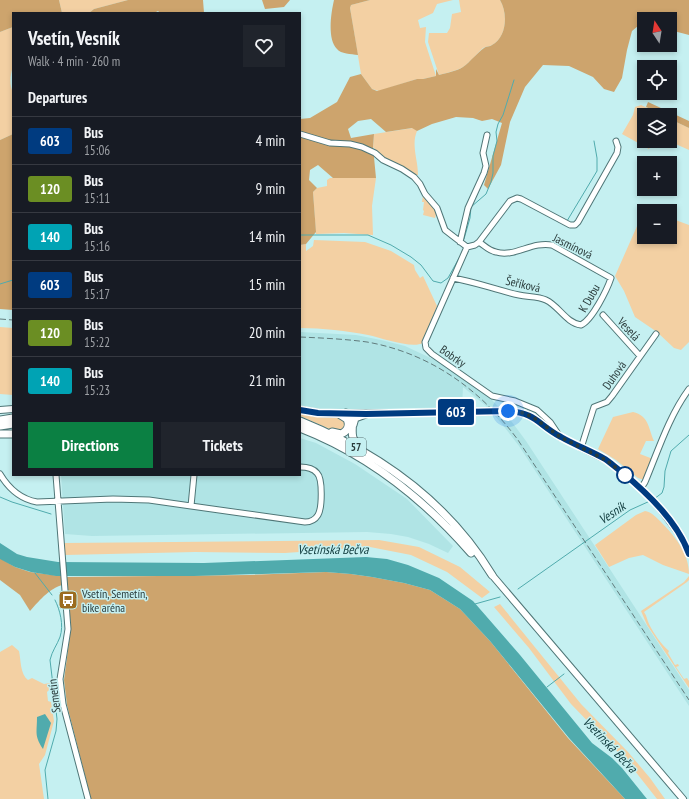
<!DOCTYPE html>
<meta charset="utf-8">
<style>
body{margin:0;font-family:"PT Sans Narrow",sans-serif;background:#20242c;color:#f1f3f6;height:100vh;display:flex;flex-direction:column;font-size:15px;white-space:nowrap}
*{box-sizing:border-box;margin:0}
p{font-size:13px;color:#9ea1a6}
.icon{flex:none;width:22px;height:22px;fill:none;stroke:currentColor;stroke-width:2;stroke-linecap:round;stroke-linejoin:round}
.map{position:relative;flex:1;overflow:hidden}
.sheet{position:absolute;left:12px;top:12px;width:289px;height:464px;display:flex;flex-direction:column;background:#171b24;border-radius:0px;box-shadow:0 2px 6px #0003}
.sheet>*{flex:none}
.badge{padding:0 8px;border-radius:3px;font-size:14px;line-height:26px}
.needle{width:26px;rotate:348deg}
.tools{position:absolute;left:637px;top:12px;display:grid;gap:8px}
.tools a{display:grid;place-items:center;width:40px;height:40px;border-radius:0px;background:#171b24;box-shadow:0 2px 6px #0003;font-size:20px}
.you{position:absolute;width:20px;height:20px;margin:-10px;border:3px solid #fff;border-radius:50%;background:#1a73e8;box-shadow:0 0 0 6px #1a73e833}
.map>.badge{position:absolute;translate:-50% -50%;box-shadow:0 0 0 2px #fff}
h2{padding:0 16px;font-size:15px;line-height:36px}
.round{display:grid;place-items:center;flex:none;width:42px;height:42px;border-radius:0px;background:#20242c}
.head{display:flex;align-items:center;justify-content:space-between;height:68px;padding:0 16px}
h1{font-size:19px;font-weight:800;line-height:30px}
.primary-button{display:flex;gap:8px;margin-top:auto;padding:8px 16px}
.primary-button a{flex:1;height:46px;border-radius:0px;background:#0b8043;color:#fff;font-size:16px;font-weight:800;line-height:46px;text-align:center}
.primary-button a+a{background:#20242c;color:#f1f3f6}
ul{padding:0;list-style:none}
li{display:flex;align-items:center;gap:12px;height:48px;padding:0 16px;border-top:1px solid #363941}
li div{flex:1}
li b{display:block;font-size:15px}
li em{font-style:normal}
li .badge{min-width:44px;font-weight:700;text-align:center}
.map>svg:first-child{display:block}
</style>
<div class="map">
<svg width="689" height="799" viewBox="0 0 689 799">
<rect width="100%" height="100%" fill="#c5f0f1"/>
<path fill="#b0e4e5" d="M300,332l56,3 25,5 24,6 32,15 41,27 13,11 18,19 17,23 163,249v16l-170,-260 -17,-22 -17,-19 -22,-18 -1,20 -142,3 -20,-4z
M300,438l16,5 39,21 52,35 46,47 -5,7 -19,-9 -21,-7 -17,-3 -24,-2 -275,4 -27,-2 -4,-59h239z"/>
<path fill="#f3d0a3" d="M59,0h69l-34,9 -5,4h-27z
M370,0h83l-16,4 -4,9 -15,7 2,8 6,-1 -1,15 11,34 -13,3h-6l-38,12 -7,-2 -11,-15 -11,-66 1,-3z
M459,0h41c8,13 7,37 -8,45 -3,2 -6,1 -9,3 -6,6 -13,14 -20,19 -7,4 -17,6 -24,8l-11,-33 1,-9h18l3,-5 2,-14 9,-2z
M13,27v40c-3,8 -4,18 0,25v42l-13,6v-108z
M641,105l22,10h-19v26h10l-5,8 -27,-15 11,-19 2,-8z
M670,119l19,9v22l-20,-9h1z
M413,128l4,3c-6,14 1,29 1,44h-2l-33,-17 -10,-11 1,-13z
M330,178h46l-4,28 1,29 -29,-2 -28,1 -3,-42 4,-4 10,-2v-6z
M423,195l14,16 -2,7 -12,-3 1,-4 -1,-1 1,-8h-2z
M645,208l8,3h-9v26h26v-19l19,7v117l-8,8 -7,-2 -17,-16 -22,-15 -11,-26 -9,-15z
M314,240l51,2 26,9 23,14 1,5 5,8 3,-2 14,30 -14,37c-11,6 -41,-5 -55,-8 -21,-4 -46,-7 -68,-7v-83l6,-1v7l7,-5z
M0,327l13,1v67l-13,-1z
M633,412c16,4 15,15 21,29h-8l-6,13 13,5 -9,21 -6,-2 -22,-18 -18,-11 15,-32z
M300,413l40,3 7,8 -4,7h-9l-34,-15z
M645,511c6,1 10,5 15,10 14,14 29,32 29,53l-26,-9 -20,-10 -14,3 -20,9 -14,-22 41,-30z
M379,540l40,7 41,20 30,25 -8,6 -35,-26 -36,-17 -41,-8 -85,6 -90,-1 -130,3 -1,-12z
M689,576v4l-2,2 -43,30c3,4 3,8 5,12 5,10 12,20 20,27l-1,2 7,12 3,-1 1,2 -3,1 8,12 3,-1 2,3v7l-42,-63 -6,-14 43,-29z
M500,604l81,100 47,48 22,26 15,21h-8l-26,-33 -60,-62 -42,-56 -35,-41z
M12,645l7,6c2,9 1,23 9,29l4,-2 12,6 6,-1 1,5 -4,4 1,9 3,1 3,19 -9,34 -6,9 5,35h-44v-147z"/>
<path fill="#cda46d" d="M0,0h59l3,13h-49v14l-13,5z
M128,0h75l1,13h-44l-2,-2 -4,2h-65l5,-4z
M262,0h28l-6,7 -19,2z
M334,0h36l-19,5 -1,3 8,47c-7,-1 -17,-1 -21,-6 -10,-10 -6,-36 -3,-49z
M500,0h189v35l-19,-5v-11h-26v2l-12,10 -5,19 -5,28 -8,14 -10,-3 -11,-12 -24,-11 -26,-1 -18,22 -15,35 -9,43 -13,24 -4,-4 18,-62 -10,-4 -10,2 -9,-3 -17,-1 -24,7 -15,7 -5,-3 -26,4 -15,-13 -13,2 -10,8 3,9 23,-4 -1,13 3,31h-43l-15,-13 -8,5 -1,10 8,8 -4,4 3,40 -10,12 -6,1v-126l10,-1 27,-16 13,-25 11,-3 11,15 5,2 40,-12h6l13,-3v-7l3,6c7,-2 18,-4 24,-8 7,-5 14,-14 21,-19 2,-2 6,-1 8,-3 15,-8 16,-32 8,-45z
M648,102l41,19v7l-19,-9v-4h-7l-17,-8z
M13,134v176l-13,-1v-169z
M0,558l15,9 15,5 37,5 183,-2 76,-3 25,2 21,3 32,6 26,7 30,19 30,32 78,97 57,61h-534l-24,-94 -3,-25 7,-53 -4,-43c-16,2 -27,16 -37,27l-10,-16 -20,-15z"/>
<path fill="#50abad" d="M0,543l17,11 10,3 31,5 146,1 162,-6 21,2 21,6 31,13 34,23 47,54 72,88 20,15 10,10 25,31h-22l-56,-61 -79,-97 -30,-32 -30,-19 -26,-7 -32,-6 -21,-3 -25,-2 -132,4h-138l-25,-4 -16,-5 -15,-8z
M45,714l6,9 -8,26c-9,-14 -6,-16 -6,-32z"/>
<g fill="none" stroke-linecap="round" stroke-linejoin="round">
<path stroke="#50abad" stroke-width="1" d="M567,221l30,-50v-13l-3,-17
M300,235h68l23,10 20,12 10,8 12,16 8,2 7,-5 15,-27
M464,239l6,-21 1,-11 15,-13 5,-12 2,-9v-17l4,-15 -1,-9 2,-8 5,-9 11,-35
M484,239l14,-18
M0,284l13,-4
M0,497l12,5 39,12
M654,499l8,-6 2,-6 1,-16 6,-20 18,-16
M35,573l17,22
M518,589l112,-79 20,-9
M475,604l25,-7
M547,687l17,-13
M48,799l-3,-29 11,-39 1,-12 -7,-59c2,-9 7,-15 10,-23 4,-12 0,-27 -5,-37"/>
<g stroke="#4f7677" stroke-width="7">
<path id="minor" d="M300,134l30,9 20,1 12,3 13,6 8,7 19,9 12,8 6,7 5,10 12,14 8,22 22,17
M460,242l8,-34 16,-35 2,-7 -3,-13 4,-18
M453,278c23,4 43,12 66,17 9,2 19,1 27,5 13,6 20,23 35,25 11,-5 26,-35 30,-47l-59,-33c-20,-4 -38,13 -56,7 -7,-1 -11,-6 -17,-10
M603,315l37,41
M507,411l20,3 33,23 46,23 35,28 19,21 21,28 8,17
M346,413l141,-1
M560,437l-10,-15 -13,-12 -22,-9 -23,-5 -60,-42 -6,-6 -1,-6 42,-95 8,-2 4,-3 31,-41 7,-3 4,1 49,26h5l3,-3 39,-69 1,-6 -2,-6
M581,448l13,-41 13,-5 5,-6 44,-62
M0,474c9,15 20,25 37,28l76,-3 36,1 42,6 3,-31
M56,475l12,154 -8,50 3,25 25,95
M641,488l4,-6c13,-31 24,-66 44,-93
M191,506l114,16c5,0 10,-2 13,-7 4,-7 5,-36 -1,-42 -4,-5 -11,-6 -17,-6"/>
</g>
<g stroke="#4f7677" stroke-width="8">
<path id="major" d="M0,410l13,-1
M300,410l18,3 24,1
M492,575l191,224"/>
</g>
<g stroke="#4f7677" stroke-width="9">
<path id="highway" d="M346,413c14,9 -2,23 14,33
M0,420l13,-2
M300,421c79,32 147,80 192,154
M353,425l2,-7 11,-4
M0,426l13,-2
M300,428c67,26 124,71 171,125
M332,432l9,2c7,-3 9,-8 6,-15l-8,-5
M0,434h13"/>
</g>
<use href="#minor" stroke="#fff" stroke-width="5"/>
<use href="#major" stroke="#fff" stroke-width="6"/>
<use href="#highway" stroke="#fff" stroke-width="7"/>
<path stroke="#617b7c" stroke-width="1" stroke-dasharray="6 3" stroke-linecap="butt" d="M0,319l13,1
M300,337c22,1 45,2 67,5 63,11 114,48 151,98l171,260"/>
<g stroke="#4f7677" stroke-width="7" stroke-linecap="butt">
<path id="minor-bridge" d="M487,412l20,-1"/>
</g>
<use href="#minor-bridge" stroke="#fff" stroke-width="5"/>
</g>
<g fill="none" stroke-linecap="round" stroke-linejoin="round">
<g stroke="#fff" stroke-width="9">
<path id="line" d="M300,410l18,3 48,1 142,-3c29,2 30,14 53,26 14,8 30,14 44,22 6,4 11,9 17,13 26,22 55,49 67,82"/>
</g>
<use href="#line" stroke="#003b80" stroke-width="6"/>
<path stroke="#2a3b3b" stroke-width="4" stroke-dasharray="0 7.2" d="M508,411l12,1 13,5 27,20 46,23 23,18 -4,-3"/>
</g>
<defs>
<g id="bus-square" transform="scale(1)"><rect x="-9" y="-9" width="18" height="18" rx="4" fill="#9c6c1f" stroke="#c5f0f1"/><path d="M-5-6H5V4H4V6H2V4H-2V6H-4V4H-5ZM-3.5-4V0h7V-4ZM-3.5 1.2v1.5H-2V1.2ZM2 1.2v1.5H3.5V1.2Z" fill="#fff"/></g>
</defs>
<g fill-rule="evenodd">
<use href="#bus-square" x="68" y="600"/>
</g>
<circle fill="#fff" stroke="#003b80" stroke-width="2" cx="625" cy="475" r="8"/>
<g text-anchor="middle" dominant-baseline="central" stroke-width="3" stroke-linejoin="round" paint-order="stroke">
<rect fill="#c5f0f1" stroke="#587172" stroke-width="1" x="346" y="438" width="20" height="18" rx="3"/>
<g font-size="11" font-weight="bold" fill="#2a3b3b">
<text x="356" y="447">57</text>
</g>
<g font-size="12" fill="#2a3b3b" stroke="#c5f0f1">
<text transform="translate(573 246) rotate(26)">Jasmínová</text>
<text transform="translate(523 284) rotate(13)">Šeříková</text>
<text transform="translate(589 298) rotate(-60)">K Dubu</text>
<text transform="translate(629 329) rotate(47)">Veselá</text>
<text transform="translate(453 356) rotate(35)">Bobrky</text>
<text transform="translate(614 375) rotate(-55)">Duhová</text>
<text transform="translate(54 696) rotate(-97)">Semetín</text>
</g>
<g font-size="12" fill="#2a3b3b" stroke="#c5f0f1" text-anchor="start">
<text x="82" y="593">Vsetín, Semetín,<tspan x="82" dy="14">bike aréna</tspan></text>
</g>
<g font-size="13" font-style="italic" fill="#113c3e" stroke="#c5f0f1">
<text transform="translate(612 513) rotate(-34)">Vesník</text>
<text x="333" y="549">Vsetínská Bečva</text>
<text transform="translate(610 745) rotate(46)">Vsetínská Bečva</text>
</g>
</g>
</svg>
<div class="tools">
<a><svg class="needle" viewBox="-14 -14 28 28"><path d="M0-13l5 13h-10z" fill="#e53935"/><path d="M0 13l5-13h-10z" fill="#9ea1a6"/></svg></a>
<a><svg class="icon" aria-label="locate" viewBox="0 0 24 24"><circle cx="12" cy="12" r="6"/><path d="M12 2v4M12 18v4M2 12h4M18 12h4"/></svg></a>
<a><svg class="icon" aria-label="layers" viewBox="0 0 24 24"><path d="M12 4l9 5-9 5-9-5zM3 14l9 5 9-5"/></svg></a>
<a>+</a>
<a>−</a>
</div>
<div class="you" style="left:508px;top:411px"></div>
<b class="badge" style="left:456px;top:412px;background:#003b80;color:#fff">603</b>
<section class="sheet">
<div class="head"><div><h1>Vsetín, Vesník</h1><p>Walk · 4 min · 260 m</p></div><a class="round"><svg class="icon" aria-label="heart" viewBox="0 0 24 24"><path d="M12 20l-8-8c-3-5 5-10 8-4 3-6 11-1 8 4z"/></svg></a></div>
<h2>Departures</h2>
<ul>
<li><span class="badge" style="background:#003b80;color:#fff">603</span><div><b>Bus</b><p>15:06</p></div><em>4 min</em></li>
<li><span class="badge" style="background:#6b8e23;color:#fff">120</span><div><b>Bus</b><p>15:11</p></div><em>9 min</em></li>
<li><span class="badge" style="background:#00a3b4;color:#fff">140</span><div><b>Bus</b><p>15:16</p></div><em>14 min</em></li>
<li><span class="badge" style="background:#003b80;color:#fff">603</span><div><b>Bus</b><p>15:17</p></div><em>15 min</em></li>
<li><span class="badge" style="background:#6b8e23;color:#fff">120</span><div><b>Bus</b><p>15:22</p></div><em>20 min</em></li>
<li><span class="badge" style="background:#00a3b4;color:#fff">140</span><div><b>Bus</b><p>15:23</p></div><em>21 min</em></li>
</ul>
<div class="primary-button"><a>Directions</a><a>Tickets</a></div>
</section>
</div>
